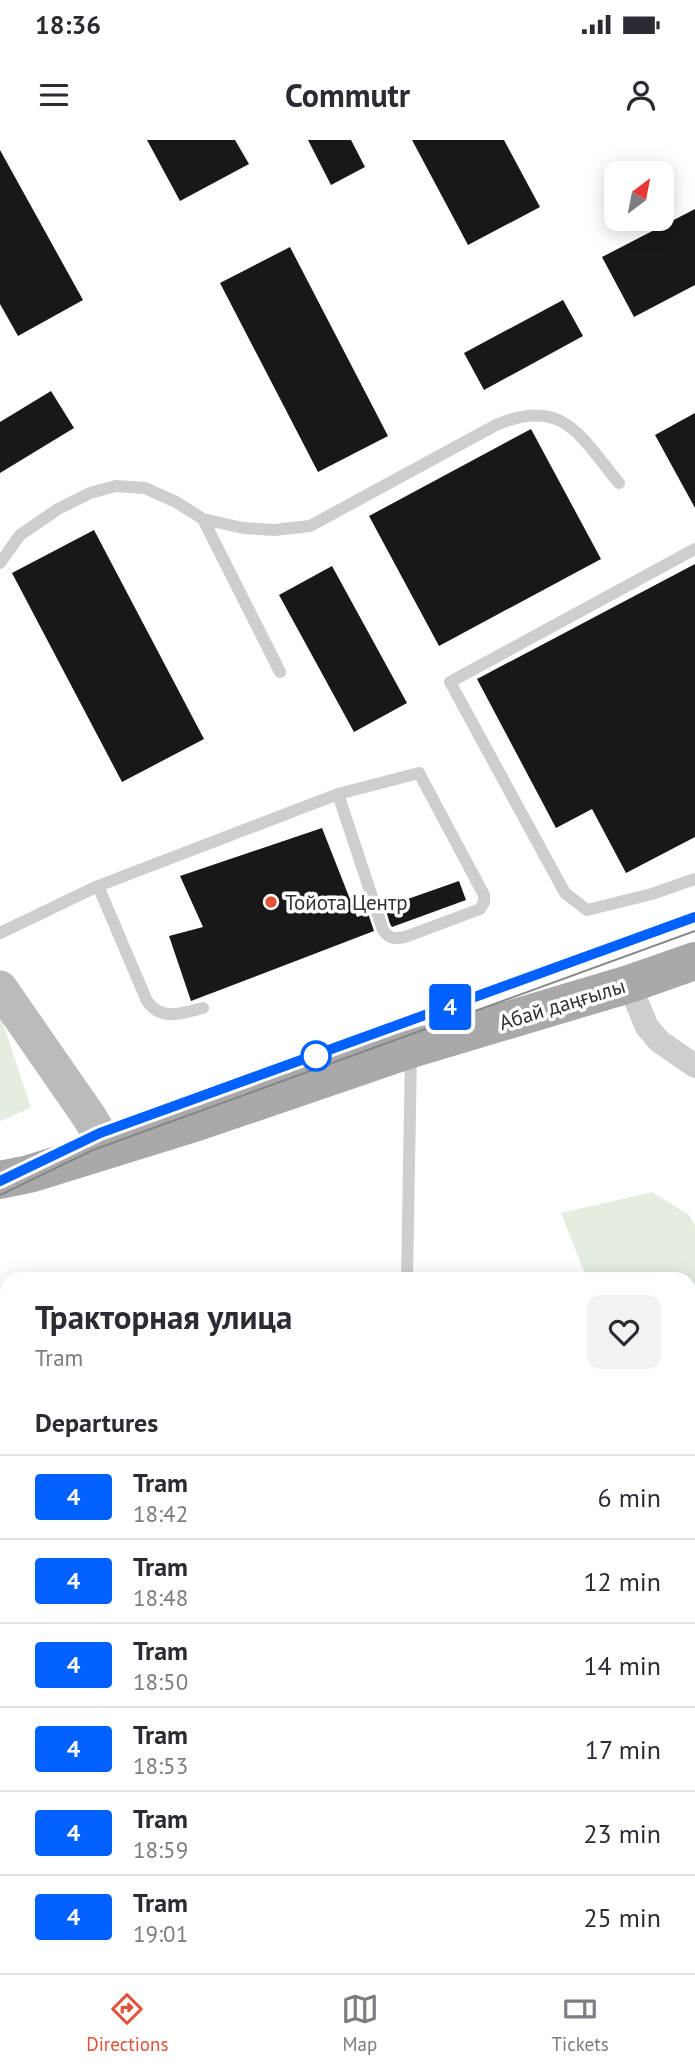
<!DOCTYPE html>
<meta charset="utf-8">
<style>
body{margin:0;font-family:"PT Sans",sans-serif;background:#f2f2f3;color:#2b2b33;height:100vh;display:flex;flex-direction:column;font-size:26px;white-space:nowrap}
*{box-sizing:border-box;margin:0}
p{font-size:23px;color:#7c7c81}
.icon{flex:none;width:38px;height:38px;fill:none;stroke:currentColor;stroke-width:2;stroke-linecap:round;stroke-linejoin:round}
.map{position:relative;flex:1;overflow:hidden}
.side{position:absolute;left:0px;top:1132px;width:696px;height:702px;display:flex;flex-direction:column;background:#fff;border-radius:21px 21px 0 0;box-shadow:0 4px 18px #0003}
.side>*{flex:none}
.badge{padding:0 14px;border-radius:5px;font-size:24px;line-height:46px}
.needle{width:46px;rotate:32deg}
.buttons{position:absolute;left:604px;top:21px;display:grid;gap:14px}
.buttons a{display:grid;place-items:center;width:70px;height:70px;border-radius:14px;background:#fff;box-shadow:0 4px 18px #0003;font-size:35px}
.map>.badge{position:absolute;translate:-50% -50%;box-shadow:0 0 0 4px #fff}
h2{padding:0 35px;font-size:26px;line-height:63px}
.round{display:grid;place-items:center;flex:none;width:74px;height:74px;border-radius:14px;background:#f2f2f3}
.headline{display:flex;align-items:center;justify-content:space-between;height:119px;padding:0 35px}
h1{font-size:33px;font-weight:700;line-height:52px}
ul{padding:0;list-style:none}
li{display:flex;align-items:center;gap:21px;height:84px;padding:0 35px;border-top:2px solid #e1e1e2}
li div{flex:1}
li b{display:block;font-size:26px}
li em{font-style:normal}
li .badge{min-width:77px;font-weight:700;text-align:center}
.status{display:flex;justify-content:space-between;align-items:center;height:49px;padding:0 35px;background:#fff;direction:ltr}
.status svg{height:19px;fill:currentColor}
header{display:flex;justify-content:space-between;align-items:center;height:91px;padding:0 35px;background:#fff;font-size:32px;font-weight:700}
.tab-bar{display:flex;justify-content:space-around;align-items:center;height:98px;border-top:2px solid #e1e1e2;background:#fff;font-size:19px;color:#7c7c81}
.tab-bar a{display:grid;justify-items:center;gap:4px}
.tab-bar .selected{color:#e1523a}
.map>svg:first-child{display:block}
</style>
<div class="status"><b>18:36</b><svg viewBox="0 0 49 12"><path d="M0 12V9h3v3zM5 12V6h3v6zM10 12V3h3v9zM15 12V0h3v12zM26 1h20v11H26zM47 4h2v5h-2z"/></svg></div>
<header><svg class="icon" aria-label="menu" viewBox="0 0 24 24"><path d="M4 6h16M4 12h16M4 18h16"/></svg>Commutr<svg class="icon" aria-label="person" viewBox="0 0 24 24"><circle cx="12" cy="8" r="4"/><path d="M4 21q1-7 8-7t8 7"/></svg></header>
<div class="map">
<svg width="695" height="1833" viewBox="0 0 695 1833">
<rect width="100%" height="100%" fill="#fff"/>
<path fill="#e4ede0" d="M0,873l31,95 -31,13z
M652,1052l37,23 6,11v265h-5v-212h-103l-26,-66z"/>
<path fill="#cddaec" d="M690,1383l5,1v95l-5,1z
M7,1507v162l-7,10v-167z"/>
<path fill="#181818" d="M147,0h88l14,24 -69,37z
M308,0h43l14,27 -34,18z
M412,0h92l36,67 -72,38z
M0,10l83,150 -65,36 -18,-32z
M695,69v76l-61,32 -32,-60z
M290,107l98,189 -70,36 -98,-189z
M563,160l20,36 -99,54 -20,-37z
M51,251l23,37 -74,45v-51z
M695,273v95l-40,-73z
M531,289l70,130 -162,87 -70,-130z
M94,390l110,209 -82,43 -110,-209z
M695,424v273l-69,36 -34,-64 -36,19 -79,-149z
M332,426l75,137 -53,29 -75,-137z
M322,688l35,89 11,-4 6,18 -183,70 -22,-65 34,-9 -23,-51z
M459,741l7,19 -74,27 -2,-3 -5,-17z"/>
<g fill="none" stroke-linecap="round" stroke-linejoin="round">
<path stroke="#cecece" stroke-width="12" d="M203,379l77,153
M695,409l-245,133 115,211 22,17 65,-16 43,-15
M0,423l20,-28 38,-26 32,-16 26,-7 29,2 31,14 27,17 40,9 31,2 36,-4 186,-101c67,-29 84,11 123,58
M98,746l49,115c15,21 35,12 56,7
M0,793l98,-47 240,-92 81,-21 65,122v7l-4,7 -75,28c-10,2 -16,2 -22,-7l-45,-136
M407,1139l4,-226"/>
<path stroke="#cecece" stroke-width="24" d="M629,844l18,43 12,14 36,25"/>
<path stroke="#bbb" stroke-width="35" d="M0,848l90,130 19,32"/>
<path stroke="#a9a9a9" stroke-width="38" d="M0,1040l29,-6 168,-52 214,-73 218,-65 66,-23"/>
<path stroke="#868686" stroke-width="2" d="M0,1041l100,-47 595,-217
M0,1055l93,-45 602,-219"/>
</g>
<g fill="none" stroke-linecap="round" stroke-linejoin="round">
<g stroke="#fff" stroke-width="16">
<path id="line" d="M0,1041l100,-48 595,-216"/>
</g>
<use href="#line" stroke="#0061ff" stroke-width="10"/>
</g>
<circle fill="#e1523a" stroke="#fff" stroke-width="2.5" cx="271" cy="762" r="7"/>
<circle fill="#fff" stroke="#0061ff" stroke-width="3.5" cx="316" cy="916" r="14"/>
<g text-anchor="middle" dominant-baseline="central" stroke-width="7" stroke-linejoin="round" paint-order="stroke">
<g font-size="21" fill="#313131" stroke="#fff" text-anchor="start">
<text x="285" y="762">Тойота Центр</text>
</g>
<g font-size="21" fill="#313131" stroke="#fff">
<text transform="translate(562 864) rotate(-17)">Абай даңғылы</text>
</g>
</g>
</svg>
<div class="buttons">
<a><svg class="needle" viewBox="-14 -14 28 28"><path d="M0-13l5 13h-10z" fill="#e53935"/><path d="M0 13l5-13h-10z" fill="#7c7c81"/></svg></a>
</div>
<b class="badge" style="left:450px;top:867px;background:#0061ff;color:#fff">4</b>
<section class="side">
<div class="headline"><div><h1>Тракторная улица</h1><p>Tram</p></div><a class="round"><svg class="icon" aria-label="heart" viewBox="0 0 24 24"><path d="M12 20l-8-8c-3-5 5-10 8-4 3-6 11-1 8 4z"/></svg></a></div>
<h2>Departures</h2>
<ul>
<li><span class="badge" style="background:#0061ff;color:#fff">4</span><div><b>Tram</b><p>18:42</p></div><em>6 min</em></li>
<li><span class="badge" style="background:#0061ff;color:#fff">4</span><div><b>Tram</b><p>18:48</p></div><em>12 min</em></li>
<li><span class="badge" style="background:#0061ff;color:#fff">4</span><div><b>Tram</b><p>18:50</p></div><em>14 min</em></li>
<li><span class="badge" style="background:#0061ff;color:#fff">4</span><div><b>Tram</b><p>18:53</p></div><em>17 min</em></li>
<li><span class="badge" style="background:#0061ff;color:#fff">4</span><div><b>Tram</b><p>18:59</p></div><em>23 min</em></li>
<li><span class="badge" style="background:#0061ff;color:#fff">4</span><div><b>Tram</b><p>19:01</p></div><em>25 min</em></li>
</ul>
</section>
</div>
<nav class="tab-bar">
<a class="selected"><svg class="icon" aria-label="directions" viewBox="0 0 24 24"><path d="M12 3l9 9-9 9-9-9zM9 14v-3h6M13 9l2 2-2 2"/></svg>Directions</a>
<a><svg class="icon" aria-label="map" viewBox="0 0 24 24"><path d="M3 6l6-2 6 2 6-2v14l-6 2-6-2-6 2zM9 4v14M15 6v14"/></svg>Map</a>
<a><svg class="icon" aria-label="tickets" viewBox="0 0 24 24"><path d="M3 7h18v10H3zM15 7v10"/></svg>Tickets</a>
</nav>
